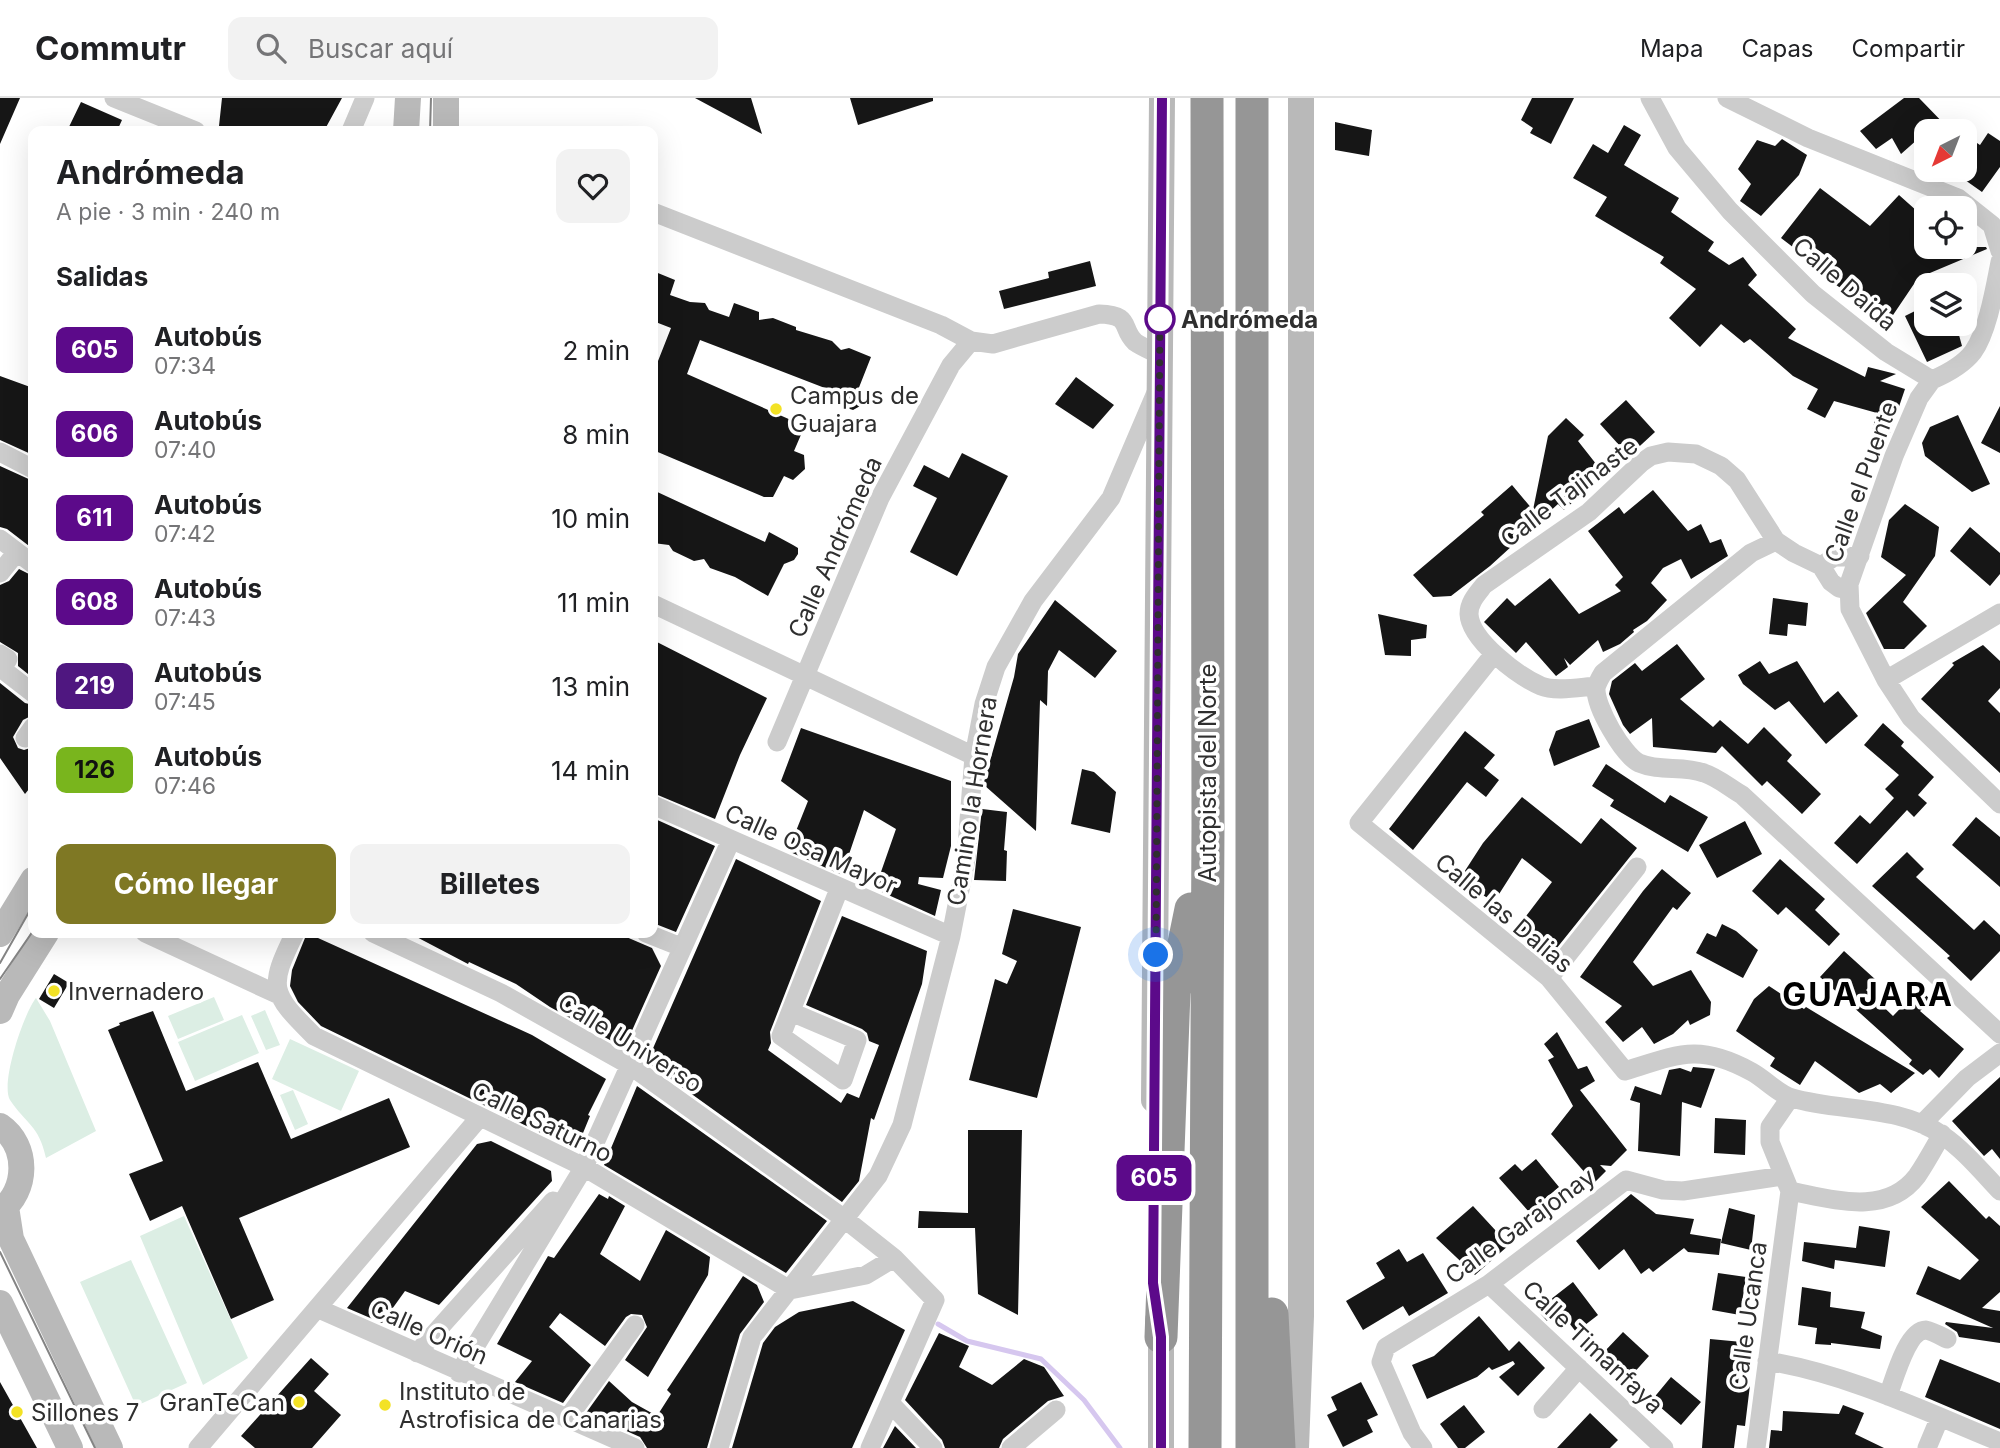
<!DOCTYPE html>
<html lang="es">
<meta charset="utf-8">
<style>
body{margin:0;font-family:Inter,sans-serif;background:#f2f2f2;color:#202124;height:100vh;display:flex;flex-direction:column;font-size:26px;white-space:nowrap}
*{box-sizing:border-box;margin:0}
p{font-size:23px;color:#757577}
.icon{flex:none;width:38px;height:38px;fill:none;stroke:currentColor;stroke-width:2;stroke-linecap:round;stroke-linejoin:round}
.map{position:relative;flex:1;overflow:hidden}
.panel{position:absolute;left:28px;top:28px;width:630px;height:812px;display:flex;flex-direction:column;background:#fff;border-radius:14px;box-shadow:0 7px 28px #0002}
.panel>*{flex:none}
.badge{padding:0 14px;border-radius:10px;font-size:24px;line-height:46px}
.needle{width:46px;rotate:222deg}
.controls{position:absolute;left:1914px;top:21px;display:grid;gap:14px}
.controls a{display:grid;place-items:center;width:63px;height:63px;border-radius:14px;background:#fff;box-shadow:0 7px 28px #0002;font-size:35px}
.you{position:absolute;width:35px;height:35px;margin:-18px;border:5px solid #fff;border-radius:50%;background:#1a73e8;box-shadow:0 0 0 10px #1a73e833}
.map>.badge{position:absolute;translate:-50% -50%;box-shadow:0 0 0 4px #fff}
h2{padding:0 28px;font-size:26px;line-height:63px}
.round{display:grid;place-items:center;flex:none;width:74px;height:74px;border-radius:14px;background:#f2f2f2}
.overview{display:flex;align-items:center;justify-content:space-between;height:119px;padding:0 28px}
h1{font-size:33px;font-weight:700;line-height:52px}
.cta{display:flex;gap:14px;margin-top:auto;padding:14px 28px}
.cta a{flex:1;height:80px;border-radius:14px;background:#7f7824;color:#fff;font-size:28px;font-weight:700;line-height:80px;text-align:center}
.cta a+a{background:#f2f2f2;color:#202124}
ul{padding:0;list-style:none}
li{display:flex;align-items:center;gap:21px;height:84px;padding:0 28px}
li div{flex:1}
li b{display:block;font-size:26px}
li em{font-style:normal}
li .badge{min-width:77px;font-weight:700;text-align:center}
header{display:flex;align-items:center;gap:42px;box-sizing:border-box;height:98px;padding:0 35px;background:#fff;border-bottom:2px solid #e0e0e0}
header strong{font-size:33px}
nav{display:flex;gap:38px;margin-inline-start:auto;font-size:24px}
.search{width:490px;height:63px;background:#f2f2f2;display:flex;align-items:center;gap:18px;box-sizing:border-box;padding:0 24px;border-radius:14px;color:#757577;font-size:26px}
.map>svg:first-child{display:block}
</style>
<header>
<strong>Commutr</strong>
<div class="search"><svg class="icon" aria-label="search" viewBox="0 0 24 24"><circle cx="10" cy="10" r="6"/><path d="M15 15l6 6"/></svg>Buscar aquí</div>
<nav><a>Mapa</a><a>Capas</a><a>Compartir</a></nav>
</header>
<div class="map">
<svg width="2000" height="1350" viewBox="0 0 2000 1350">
<rect width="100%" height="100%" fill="#fff"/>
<path fill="#dceee4" d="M214,899l10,23 -46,19 -10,-23z
M36,900l14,23 46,110 -50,27c-7,-33 -20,-34 -36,-58 -10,-17 14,-87 26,-102z
M265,912l15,35 -14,5 -15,-34z
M242,917l17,38 -64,28 -17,-39z
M290,941l69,32 -18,40 -69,-32z
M293,992l15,34 -13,6 -15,-35z
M184,1118l64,142 -45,27 -63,-149z
M131,1162l56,123 -51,23 -56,-124z"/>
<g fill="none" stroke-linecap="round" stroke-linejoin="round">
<path stroke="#d6c7ef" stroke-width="5" d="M938,1226l29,17 74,18 43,41 36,48"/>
</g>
<path fill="#161616" d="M0,0h20l-20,46z
M222,0h120l-18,33h-94l-11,-5z
M695,0h56l11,36z
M850,0h83v3l-75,24z
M1532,0h42l-23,46 -21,-11 3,-5 -12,-8z
M1904,0h15l32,33h-24l-26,23 -9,-16 -16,11 -16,-18z
M81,4l41,18 -5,11h-50z
M1335,24l37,8 -3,26 -34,-6z
M1624,27l17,10 -17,30 55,33 -8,14 43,30 -6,9 21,14 14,-8 14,18 -9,10 48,44 -8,9 77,39 3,-10 28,7 -16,7 25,8 -16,47 -17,-5 5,-18 -43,-12 -9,17 -18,-9 11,-20 -25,-13 -43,-37 -6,4 -23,-19 -21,23 -31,-29 27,-29 -36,-26 4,-6 -69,-41 12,-19 -34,-19 20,-34 15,9z
M1988,35l12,8v26l-18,25 -17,-12v-45l15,10z
M1782,41l25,16 -8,20 -38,41 -21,-15 11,-17 -13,-15 19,-29 18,6z
M1820,90l50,38 29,-31 28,25v27h59l1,2 -69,29 -29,43 -69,-47 10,-15 -24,-18 -8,10 -17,-13z
M1090,163l6,25 -92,23 -5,-18 50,-13 -1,-6z
M653,173l22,9 -5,15 20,7 15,1 4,7 20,7 5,-14 25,9v8l14,-2 23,9v3l36,11 9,9 8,-2 22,9 -13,33 4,15 -9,5 -27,-9 4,-11 -130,-50 -13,34 113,50 3,6 -9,21 10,4 1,14 -12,11 -9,-4 -11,21h-9l-111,-47v-91l5,2 13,-33 -18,-7z
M1927,207v19h29l6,22 -35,16 -22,-46z
M0,278l33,12v67l-33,-15z
M1076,279l38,28 -21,24 -38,-25z
M1626,302l29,32 -26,24 -29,-32z
M2000,308v47l-19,-10z
M1958,317l32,69 -18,8 -47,-36 -3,-13 8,-16z
M1566,320l18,17 -6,6 26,33 -40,36 -6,-6 -68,62 -39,30 -18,1 -20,-22 71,-60 -3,-3 31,-27 21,25 15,-74z
M962,355l46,23 -51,100 -47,-24 27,-54 -24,-12 11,-21 25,13z
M0,368l33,15v68l-26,-20 -7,-2z
M653,392l112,52 4,-10 24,13 5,3v6l-4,6 -10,4 -16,32 -33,-19 -25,-9 -6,-9 -10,2 -21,-10 -4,-6 -16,-2z
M1653,392l35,41 13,-7 9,19 11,-4 7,17 -37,23 -10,-20 -18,9 -12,15 16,17 -20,21 -14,9 1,2 -14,12 -17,8 -5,-12 -28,25 -6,-7 4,9 -12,9 -30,-34 -10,11 -32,-31 23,-24 8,8 35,-28 29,36 42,-23 -6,-6 8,-8 -35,-46 31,-24 5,7z
M1905,406l34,23 -4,29 -32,46 24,24 -23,23h-20l-18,-36 40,-38 -25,-18 8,-37z
M1970,429l30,26v21l-10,12 -40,-35z
M19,471l14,7v102l-15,-12v-13l-18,-11v-57l9,-4z
M1773,500l35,5 -2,23 -18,-2 -1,12 -18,-2z
M1055,502l62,51 -22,27 -36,-28 -11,21 -1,35 -7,-6 -4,131 -52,-46v-3l30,-105 4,-23z
M1378,516l49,11 -1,13 -15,2v16l-26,-1z
M653,542l114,58 -27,57 -25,64 -62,-26z
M1677,546l28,35 -25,20 33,28 7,-7 28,24 16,-17 28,28 -5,6 34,33 -19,20 -35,-33 -5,5 -40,-40 -6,7 -63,-6 -1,-29 -22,16 -7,-9 -14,-31 3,-13 23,-18 7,8z
M1983,547l17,16v27l-12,13 12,12v60l-79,-74 33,-34 -2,-2z
M1760,563l9,13 28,-13 27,42 14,-12 20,25 -32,28 -37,-43 -14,9 -32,-26 -5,-9z
M0,585l25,20 8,2v10l-10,5 -10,17 5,11 6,2 9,-3v37l-8,10 -25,-36z
M1589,621l11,28 -46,19 -5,-16 7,-19z
M1883,625l21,19 -3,4 33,31 -16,18 9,8 -13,14 -7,-7 -50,54 -23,-21 26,-28 10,9 24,-26 -9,-9 14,-14 -35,-30z
M801,630l150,53v65l-8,32 -24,-1 -1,7 23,6 -6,26 -60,-27 21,-60 -32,-19 -22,65 -54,-24 20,-50 -27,-20z
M1465,633l30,24 -11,13 15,12 -13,17 -19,-15 -54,68 -24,-21z
M1606,666l59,39 5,-8 38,22 -20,35 -78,-46 4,-6 -22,-14z
M1082,671l12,3 22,20 -6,41 -39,-9z
M1522,699l59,47 20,-26 36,30 -85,106 -35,-26 35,-46 -30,-24 -28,44 -35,-22 24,-37z
M982,711l25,3 -3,38 3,1 -1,30 -32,-1z
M1976,719l24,20v50l-48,-42z
M653,720l62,28 -39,86 -23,-9z
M1745,723l17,33 -45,24 -18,-33z
M1907,754l17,17 -8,8 58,53 10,-10 16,15v16l-29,30 -24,-23 3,-2 -78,-70z
M736,761l85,42 -51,131 1,11 -3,7 73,53 6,-10 12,5 20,-53 -10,-4 -2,-8 -5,-4 -56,-24 36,-89 85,35 -5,33 -48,136 -3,-2 -12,63 -17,21 -195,-140z
M1780,761l45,40 -10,11 25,24 -11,12 -43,-39 -8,8 -26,-24z
M1662,771l29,24 -14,17 -4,-3 -40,55 20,24 38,-16 20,32 -1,13 -20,10 -2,-5 -15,14 -19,10 -12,-17 -19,15 -18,-20 17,-16 -42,-29 63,-86z
M1013,811l68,18 -44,171 -68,-18 26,-101 12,5 10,-23 -15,-7z
M1722,826l14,7 22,19 -15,28 -47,-25 11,-20 9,4z
M307,835l225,102 74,44 -18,36 2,1 -14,34 -255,-124 -23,-24 -8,-16 2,-16z
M409,835h208l35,15 9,18 -35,78 -7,1 -69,-38 -34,-23 -47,-22 -1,2z
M1844,853l32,29 -10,10 27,26 26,-27 12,11 -11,11 44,38 -25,29 -9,-9 -7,6 -14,-11 3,-4 -92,-83z
M54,876l15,9 -15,25 -15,-9z
M1769,888l35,23 2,-2 109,66 -24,20 -11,-9 -21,9 -44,-32 -15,24 -30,-19 5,-8 -39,-27 18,-32z
M153,913l33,80 72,-29 33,77 98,-41 21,49 -171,71 35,82 -43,19 -49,-113 -32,15 -21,-47 34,-13 -55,-131 12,-5 -1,-2z
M1557,934l21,37 9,-3 8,15 -15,9 47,60 -16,16 -11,-1 6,6 -12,12 -43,-49 22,-28 -25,-46 6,-3 -10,-13z
M1693,969l22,2 -14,39 -19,-6 -2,54 -42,-5 2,-48 -10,-3 5,-14 26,9 8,-25 11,-2 11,4z
M2000,979v82l-8,-10 -8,7 -32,-35z
M637,988l190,135 -41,52 -182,-108z
M1715,1020l31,2 -1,35 -31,-2z
M968,1032h54l-4,185 -40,-21 -3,-66h-57l1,-17 49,2z
M491,1043l60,30 1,10 -113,124 -34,-14 -23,32 -35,-15 130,-164z
M1536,1061l23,28 -30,25 -30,-34 16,-14 7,7z
M1949,1083l37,38 3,-3 11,10v66l-18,16 18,3v32l-41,-6 -2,-5 -12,-8 1,-2 47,6 -77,-34 12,-28 32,14 19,-20 -58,-53z
M599,1096l9,5 1,-3 16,10 -25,48 40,27 26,-51 44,27 -2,18 -60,102 -23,-17 22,-33 -5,-12 -11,-1 -5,3 -21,29 -45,-33 -11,14 42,38 -28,38 -48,-21 17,-21 -35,-17 51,-88 6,2z
M1631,1096l25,20 38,5 -4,15 31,5 -2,16 -31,-3 -4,-4 -31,24 -4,-4 -8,6 -17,-25 -25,21 -23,-29z
M1473,1108l36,39 -34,30 -39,-37z
M1729,1110l26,7 -4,35 -30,-7z
M1859,1128l31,5 -5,36 -50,-7 -1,9 -32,-8 2,-19 52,6z
M1399,1151l8,13 16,-9 25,40 -39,23 -6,-10 -40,24 -17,-29 39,-23 -9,-15z
M1718,1175l28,4 -6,38 -28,-5z
M743,1178l14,9 7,17 -24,32 -33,114h-60l-7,-11 -54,-24 23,-32 23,21 25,14 14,-22 -4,-4z
M1573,1184l25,33 -22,17 -16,-21 -13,10 -10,-11z
M1802,1189l29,5 -1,15 35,5 -4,16 21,8 -2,13 -49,-6v2l-16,-1 2,-16 -19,-3z
M853,1203l52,29 -53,118h-120l31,-105 12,-16 24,-15z
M1479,1218l30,35 10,-10 26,27 -27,28 -19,-19 16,-13 -2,-3 -21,9 -3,-3 -12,10 -50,22 -15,-34 22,-9z
M1623,1234l26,24 -18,20 -27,-24z
M939,1235l30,13 -10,21 33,18 32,-26 20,8 20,29 -16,5 -45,38 -4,9h-54l-3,-8 -37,-40z
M1710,1241l32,3 -4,42 12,1 -5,41 -8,-1 -3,23h-32z
M311,1260l18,16 -15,17 27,24 -29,33h-57l-14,-12z
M1940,1261l60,24v46l-75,-32z
M1671,1279l30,25 -20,23 -29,-25z
M0,1284l37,66h-37z
M1361,1284l17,33 -11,5 6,12 -30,15 -16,-32 10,-5 -6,-13z
M1464,1307l21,27 -20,16h-7l-18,-24z
M1843,1307l21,8 -9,21 29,14h-115l2,-18 11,1 1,-20 56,3z
M1590,1315l28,27 -8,8h-53z
M895,1328l21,22h-33z"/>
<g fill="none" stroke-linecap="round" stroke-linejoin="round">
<path stroke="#ccc" stroke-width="19" d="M114,0l82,33
M1650,0l27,50 53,63 83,83 73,58 46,28c14,-6 31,-15 41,-28 15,-21 22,-65 27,-90
M1727,0l81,40 150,60 34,27 8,26
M351,33l14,-33
M653,114l288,113 30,16 22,3 106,-30c34,1 21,14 36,28 7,5 17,9 25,13
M1932,282l-13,18 -25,58 -45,128 1,25 36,71 25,38 89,86
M0,354l33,17
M0,441l33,25
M1776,443l-25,12 -148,120c-3,5 -6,10 -7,15 -1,19 27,67 43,75 21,9 44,2 65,10 13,4 26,15 38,22l258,239
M1821,468l13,-9 26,-1
M0,475l12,-15
M653,506l321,152
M0,556l8,5 -6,10 31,24
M1494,556l-135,169 190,155 76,93c54,-17 74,-28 127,1 13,7 26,22 40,26 48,14 108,7 150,37 22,15 40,37 58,56
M1886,582l114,-67
M1596,588c-15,1 -41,6 -55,0 -23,-10 -71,-46 -72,-72 0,-12 8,-20 15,-29l105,-73 52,-49 10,-7 17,-4 28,2 25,12 16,14 39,61 18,12 27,13 10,16 8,6 9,2
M25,640l8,-11
M777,644l103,-244 71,-133 20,-24
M653,707l298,131
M145,835l134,62
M295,835c-27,55 -25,59 19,103l270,131 206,123 76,-15 28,-17
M373,835l128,60 130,73 215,154 48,38 41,42 -65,148
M646,835l35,14
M1549,880l88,-111
M791,914l66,28 -14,40 -62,-44 58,-147
M1790,1000l-20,29v15l20,49c42,8 96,26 127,-15 9,-13 17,-28 25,-42
M1922,1026l45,-46 33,-25
M1489,1186l175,164
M319,1211l316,139
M417,1255l136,-152
M1767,1263c81,13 157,50 233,81
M459,1275l125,-206 147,-327
M1888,1298c6,-16 19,-66 38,-66 6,1 15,6 21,9
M891,1306l42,44
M1543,1311l36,-41
M567,1321l68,-94
M198,1350l281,-330
M719,1350l33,-111 126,-161 24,-51 49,-189 15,-77 8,-103 10,-52 12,-37 37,-66 78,-103 47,-110
M1011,1350l45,-38
M1423,1350l-11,-15 -31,-71 5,-15 103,-63 137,-104 37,10 20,1 100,-15
M1756,1350l34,-257
M1927,1350l13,-31"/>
<path stroke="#b9b9b9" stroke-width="26" d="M446,0v33
M406,33l2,-33
M0,836l33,-54
M0,913l7,-16 39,-62
M1154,1002l8,-1002
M0,1028c29,20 28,65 0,85
M6,1109l5,32 99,209
M0,1205l70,145
M1158,1222l3,17v111
M1296,1350l5,-132v-1218"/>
<path stroke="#969696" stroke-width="33" d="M1252,0v1350
M1272,1216l7,134
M1161,1239l13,-345 17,-83
M1205,1350l3,-624 -1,-726"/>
<path stroke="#848484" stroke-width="2" d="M430,33l1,-33
M0,865l33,-58
M0,881l33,-48
M0,1154l95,196"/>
</g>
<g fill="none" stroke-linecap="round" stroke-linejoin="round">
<g stroke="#fff" stroke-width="16">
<path id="line" d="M1161,1350v-111l-8,-54 9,-1185"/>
</g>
<use href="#line" stroke="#5c0a8a" stroke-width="10"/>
<path stroke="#2f2f2f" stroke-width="7" stroke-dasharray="0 12.6" d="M1156,857l4,-648v12"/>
</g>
<circle fill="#fff" stroke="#5c0a8a" stroke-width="3.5" cx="1160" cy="221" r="14"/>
<g fill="#f3e225" stroke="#fff" stroke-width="2.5">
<circle cx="776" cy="311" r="7"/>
<circle cx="54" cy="893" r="7"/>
<circle cx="299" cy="1304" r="7"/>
<circle cx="385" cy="1307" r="7"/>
<circle cx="17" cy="1314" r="7"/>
</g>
<g text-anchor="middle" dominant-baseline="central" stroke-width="7" stroke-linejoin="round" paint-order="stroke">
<g font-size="24" fill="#2f2f2f" stroke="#fff">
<text transform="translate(1845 186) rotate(41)">Calle Daida</text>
<text transform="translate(1861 384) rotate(-70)">Calle el Puente</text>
<text transform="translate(1569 394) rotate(-37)">Calle Tajinaste</text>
<text transform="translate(835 449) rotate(-66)">Calle Andrómeda</text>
<text transform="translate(1207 675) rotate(-90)">Autopista del Norte</text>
<text transform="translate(972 703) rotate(-81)">Camino la Hornera</text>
<text transform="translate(811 751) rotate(24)">Calle Osa Mayor</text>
<text transform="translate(1504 815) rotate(40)">Calle las Dalias</text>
<text transform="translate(630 945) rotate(32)">Calle Universo</text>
<text transform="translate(542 1024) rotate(26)">Calle Saturno</text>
<text transform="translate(1520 1128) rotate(-36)">Calle Garajonay</text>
<text transform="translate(1748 1218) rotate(-82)">Calle Ucanca</text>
<text transform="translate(429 1234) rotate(24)">Calle Orión</text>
<text transform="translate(1593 1249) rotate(43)">Calle Timanfaya</text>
</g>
<g font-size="24" font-weight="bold" fill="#2f2f2f" stroke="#fff" text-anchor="start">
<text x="1181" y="221">Andrómeda</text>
</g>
<g font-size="24" fill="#2f2f2f" stroke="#fff" text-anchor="start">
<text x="790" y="297">Campus de<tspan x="790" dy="28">Guajara</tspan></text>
<text x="68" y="893">Invernadero</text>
<text x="399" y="1293">Instituto de<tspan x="399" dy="28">Astrofisica de Canarias</tspan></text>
<text x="285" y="1304" text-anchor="end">GranTeCan</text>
<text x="31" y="1314">Sillones 7</text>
</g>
<g font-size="32" font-weight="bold" letter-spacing="2" fill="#000" stroke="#fff">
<text x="1868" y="896">GUAJARA</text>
</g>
</g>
</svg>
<div class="controls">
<a><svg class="needle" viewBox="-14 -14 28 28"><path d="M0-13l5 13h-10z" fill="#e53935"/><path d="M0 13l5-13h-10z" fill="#757577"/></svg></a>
<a><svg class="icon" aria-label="locate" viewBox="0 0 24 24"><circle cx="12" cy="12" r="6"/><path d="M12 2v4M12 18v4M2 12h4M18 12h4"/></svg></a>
<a><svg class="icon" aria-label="layers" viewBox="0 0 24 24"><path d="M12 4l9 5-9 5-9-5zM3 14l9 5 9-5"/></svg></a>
</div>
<div class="you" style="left:1156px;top:857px"></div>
<b class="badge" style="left:1154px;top:1080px;background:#5c0a8a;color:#fff">605</b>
<section class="panel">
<div class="overview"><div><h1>Andrómeda</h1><p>A pie · 3 min · 240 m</p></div><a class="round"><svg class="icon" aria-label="heart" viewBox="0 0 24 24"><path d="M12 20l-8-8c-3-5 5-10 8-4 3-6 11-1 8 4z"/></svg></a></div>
<h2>Salidas</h2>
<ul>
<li><span class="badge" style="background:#5c0a8a;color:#fff">605</span><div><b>Autobús</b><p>07:34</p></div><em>2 min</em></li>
<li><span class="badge" style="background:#5c0a8a;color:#fff">606</span><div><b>Autobús</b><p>07:40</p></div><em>8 min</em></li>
<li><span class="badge" style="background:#5c0a8a;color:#fff">611</span><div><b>Autobús</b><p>07:42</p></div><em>10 min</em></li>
<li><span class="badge" style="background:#5c0a8a;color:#fff">608</span><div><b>Autobús</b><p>07:43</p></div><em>11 min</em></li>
<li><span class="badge" style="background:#4f1780;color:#fff">219</span><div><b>Autobús</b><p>07:45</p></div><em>13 min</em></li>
<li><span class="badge" style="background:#79b51d;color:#111">126</span><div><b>Autobús</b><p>07:46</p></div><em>14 min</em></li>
</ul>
<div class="cta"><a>Cómo llegar</a><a>Billetes</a></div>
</section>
</div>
